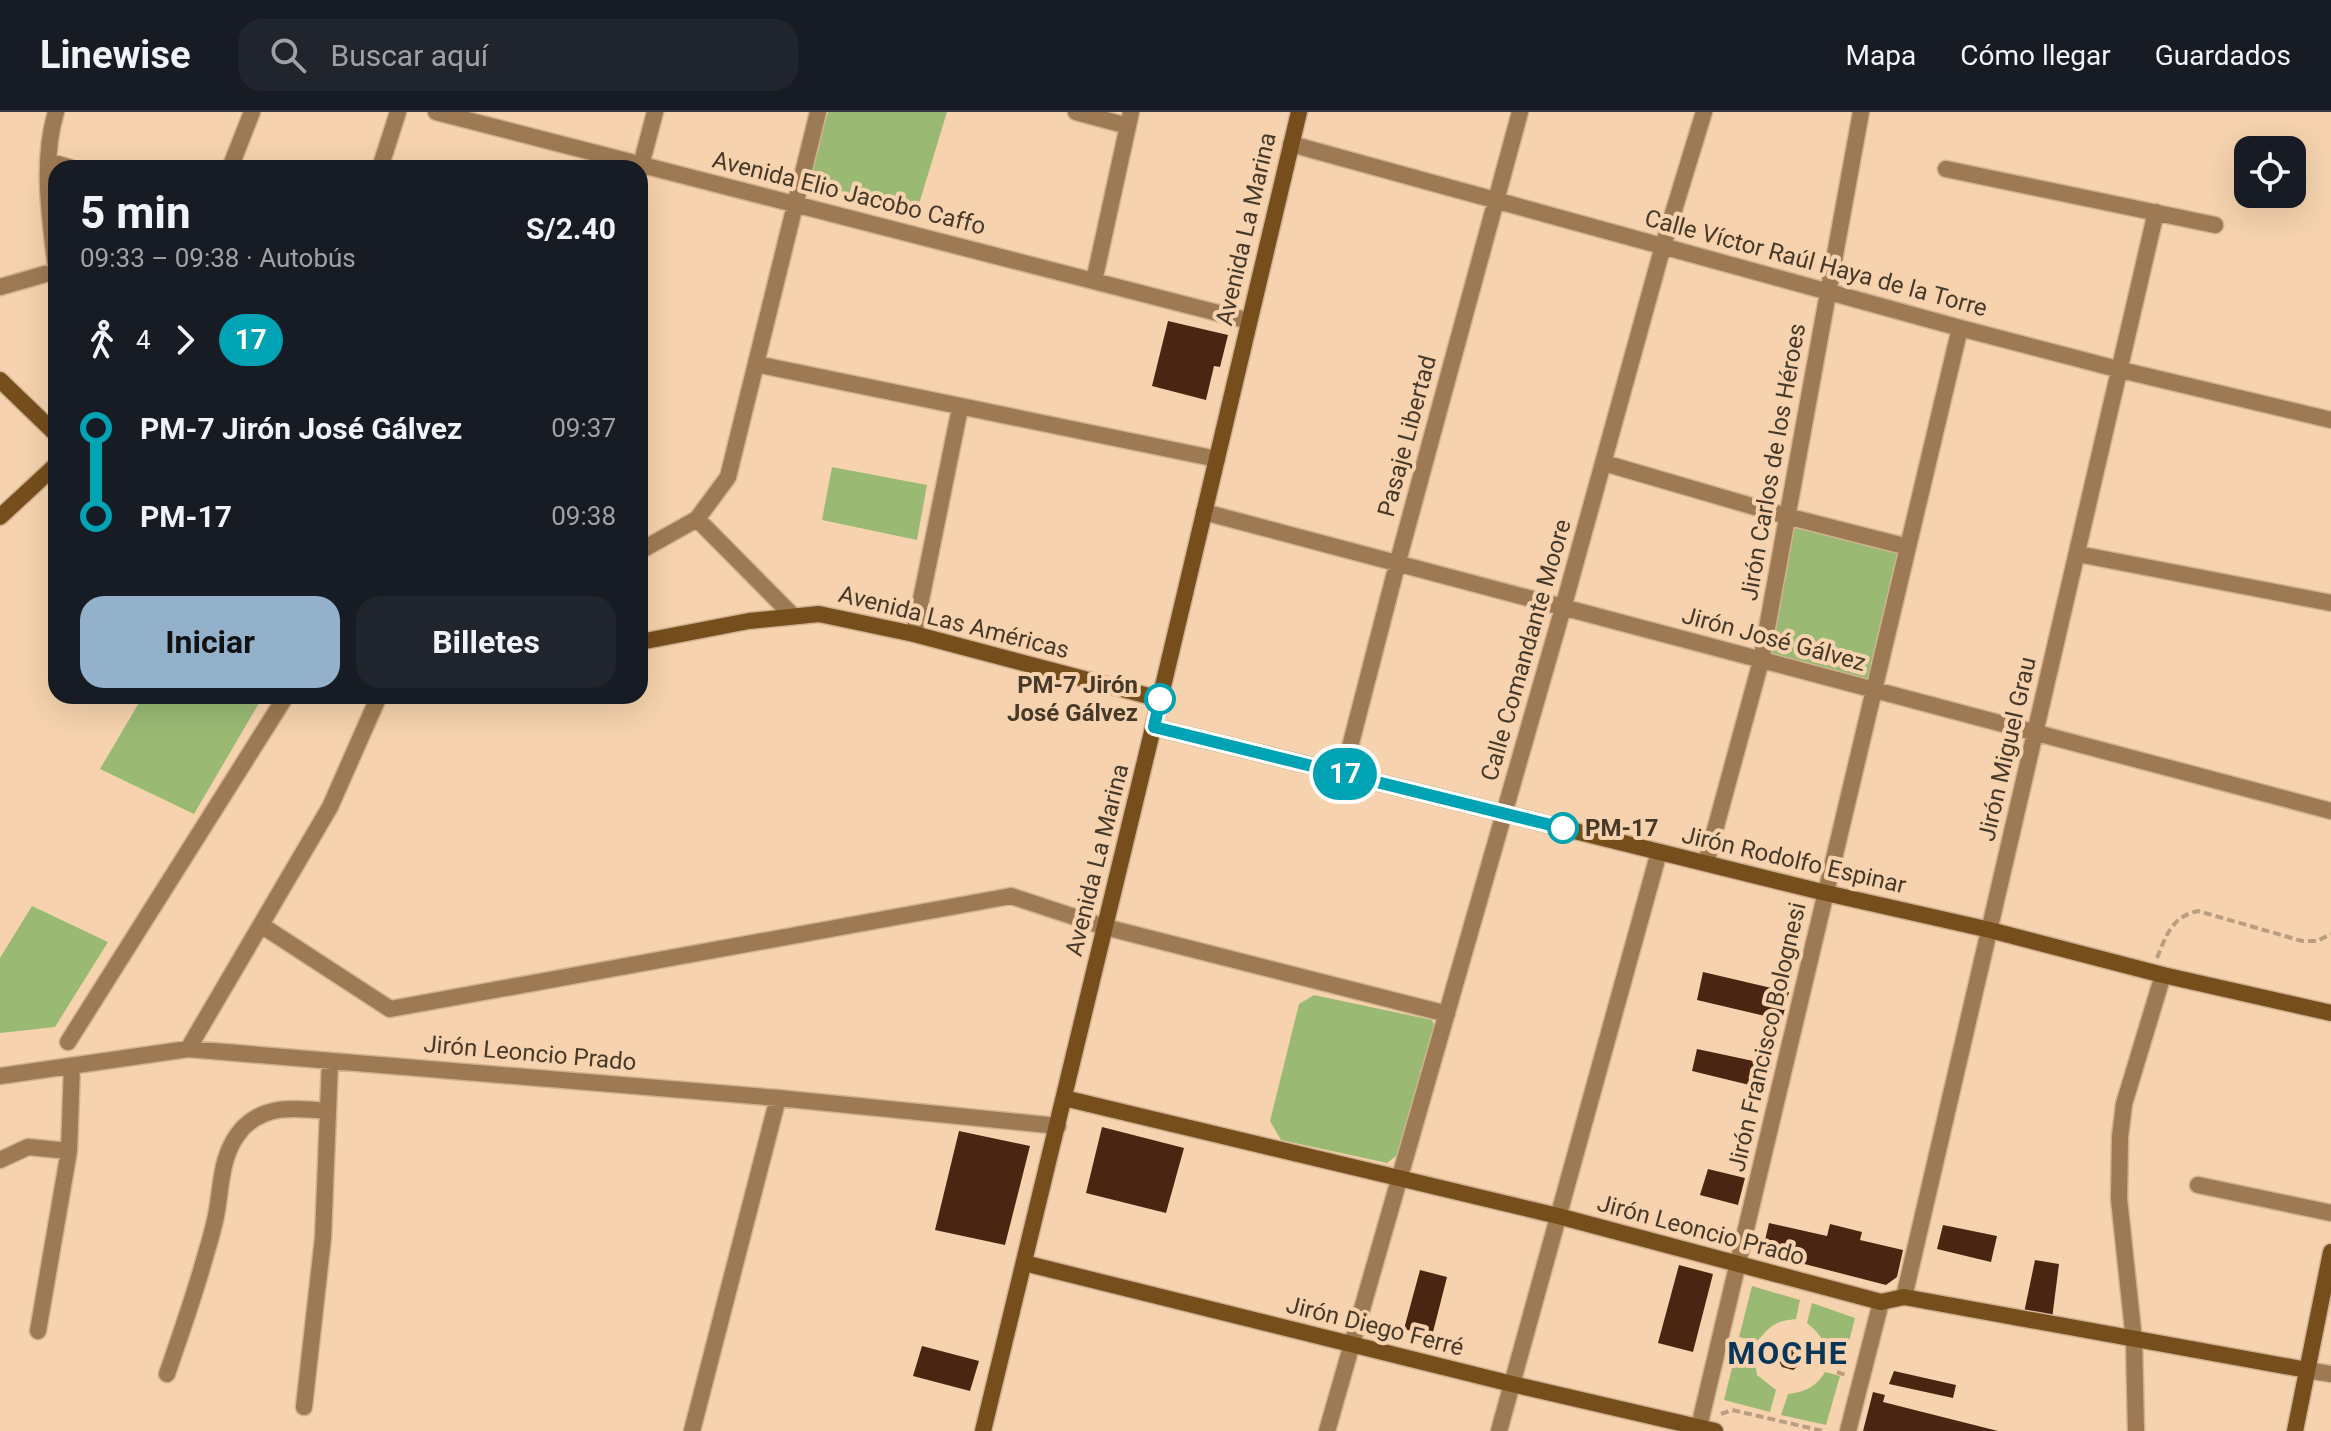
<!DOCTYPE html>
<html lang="es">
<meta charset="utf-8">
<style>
body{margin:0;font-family:Roboto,sans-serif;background:#20242c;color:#f1f3f6;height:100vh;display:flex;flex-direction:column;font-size:30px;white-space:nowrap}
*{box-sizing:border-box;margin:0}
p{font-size:26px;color:#9ea1a6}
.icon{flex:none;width:44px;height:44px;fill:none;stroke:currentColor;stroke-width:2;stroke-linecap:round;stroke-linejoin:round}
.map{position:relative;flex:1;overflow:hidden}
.sheet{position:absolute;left:48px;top:48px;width:600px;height:544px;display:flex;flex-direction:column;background:#171b24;border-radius:24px;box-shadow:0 8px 32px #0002}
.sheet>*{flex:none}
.badge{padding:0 16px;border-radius:26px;font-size:28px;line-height:52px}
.tools{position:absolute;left:2234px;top:24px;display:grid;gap:16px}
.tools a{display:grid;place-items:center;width:72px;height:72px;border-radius:16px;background:#171b24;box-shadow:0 8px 32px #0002;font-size:40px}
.map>.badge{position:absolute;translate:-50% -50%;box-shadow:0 0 0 4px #fff}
.legs{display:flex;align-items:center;gap:12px;height:88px;padding:0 32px;font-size:26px}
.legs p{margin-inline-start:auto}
.overview{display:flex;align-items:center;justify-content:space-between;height:136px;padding:0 32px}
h1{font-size:44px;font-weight:700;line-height:60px}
.button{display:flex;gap:16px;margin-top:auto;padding:16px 32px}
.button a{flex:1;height:92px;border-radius:24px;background:#93b1cb;color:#111;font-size:32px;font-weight:700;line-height:92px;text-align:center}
.button a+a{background:#20242c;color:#f1f3f6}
ul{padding:0 32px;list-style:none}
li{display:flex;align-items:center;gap:28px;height:88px;font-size:30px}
li i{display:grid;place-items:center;width:12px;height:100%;margin:0 10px;background:currentColor}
li i::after{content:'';width:20px;height:20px;margin:-10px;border:6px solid;border-radius:50%;background:#171b24}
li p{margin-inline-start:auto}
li:first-child i{background:linear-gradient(#0000 50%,currentColor 0)}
li:last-child i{background:linear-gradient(currentColor 50%,#0000 0)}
header{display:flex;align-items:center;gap:48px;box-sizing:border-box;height:112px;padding:0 40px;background:#171b24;border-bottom:2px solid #363941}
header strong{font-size:38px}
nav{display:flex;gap:44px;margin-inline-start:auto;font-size:28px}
.search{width:560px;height:72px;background:#20242c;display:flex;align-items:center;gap:20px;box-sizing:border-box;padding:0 28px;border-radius:24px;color:#9ea1a6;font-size:30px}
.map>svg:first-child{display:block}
</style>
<header>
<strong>Linewise</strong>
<div class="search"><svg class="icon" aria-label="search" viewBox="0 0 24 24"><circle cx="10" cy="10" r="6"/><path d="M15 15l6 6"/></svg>Buscar aquí</div>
<nav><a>Mapa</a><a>Cómo llegar</a><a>Guardados</a></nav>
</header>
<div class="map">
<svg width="2331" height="1319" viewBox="0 0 2331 1319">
<rect width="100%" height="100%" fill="#f6d3ae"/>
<path fill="#9aba74" d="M828,0h119l-32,105 -110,-29z
M832,355l95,18 -10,55 -95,-20z
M1790,409l113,30 -32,133 -106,-29z
M143,584h115l4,2 -68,116 -94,-45z
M32,794l76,36 -53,85 -55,6v-75z
M1314,883l118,25 4,10 -35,122 -14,11 -106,-23 -11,-19 29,-117z
M1752,1174l48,14 -4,19c-22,2 -25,7 -39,22l-18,-4z
M1812,1191l43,15 -12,47 -16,-4c1,-18 -7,-27 -20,-38z
M1737,1236l16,3 4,24 19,15 -6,22 -46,-12z
M1825,1260l15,4 -14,49 -45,-10 7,-21c17,-2 28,-7 37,-22z"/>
<path fill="#4a2612" d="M1168,209l60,14 -8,32 -6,-1 -8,34 -54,-14z
M1703,860l86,20 -7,28 -85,-20z
M1697,937l75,16 -6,24 -74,-18z
M1102,1015l82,21 -18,65 -80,-20z
M959,1019l71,15 -25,99 -70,-15z
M1708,1057l37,9 -7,27 -38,-10z
M1769,1111l58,13 3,-12 32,8 -2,8 43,10 -6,27 -11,8 -124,-32z
M1943,1113l54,11 -6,26 -54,-13z
M2035,1148l24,4 -7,55 -28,-6z
M1679,1153l34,9 -20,78 -35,-9z
M1420,1158l27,7 -15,59 -28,-7z
M1789,1232l11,3 3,10 -3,8 -7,5 -11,-3 -4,-8 3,-9z
M922,1234l57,15 -9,30 -57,-15z
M1894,1259l62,14 -3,13 -64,-14z
M1873,1280l12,3 -2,7 115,29h-135z"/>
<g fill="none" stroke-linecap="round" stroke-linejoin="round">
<g stroke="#d0b191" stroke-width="19">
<path id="street" d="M56,0c-15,49 -6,106 0,156
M436,0l813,209
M1076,0l52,14
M1291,32l669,184 161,42 210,50
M48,49l23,7
M230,56l22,-56
M380,56l18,-56
M640,57l15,-57
M1946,57l269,56
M1094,169l37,-169
M0,175l56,-16
M756,252l461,95
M1604,351l182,53 122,31
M1204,400l1127,299
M697,407l95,96
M640,439l57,-32 31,-42 90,-365
M2078,442l253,49
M914,522l46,-226
M1343,662l54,-209 123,-453
M1706,751l55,-202 100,-549
M261,813l129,84 621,-113 94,31 342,87
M68,930l218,-346
M188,937l142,-242 49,-111
M0,964l188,-27 590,49 280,28
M0,1048l28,-13 41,4
M2198,1073l133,28
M1904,1185l252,-1085
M38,1219l31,-180 3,-85
M2307,1258l24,4
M167,1262c13,-38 27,-77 38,-117 4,-13 8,-27 11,-41 6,-31 4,-62 26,-87 23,-25 55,-21 86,-18
M304,1295l19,-169 7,-177
M692,1319l86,-333
M1327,1319l236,-823 100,-362 41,-134
M1499,1319l160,-579
M1698,1319l262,-1103
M1848,1319l33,-129
M2136,1319l-2,-91 -15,-141 1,-62 4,-33 39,-129"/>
</g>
<g stroke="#d0b191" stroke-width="19">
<path id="secondary" d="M0,268l56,54
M0,405l56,-52
M640,530l109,-21 70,-7 95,20 246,65
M1154,615l672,166 164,37 173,45 168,38
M1064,986l494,118 323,86 23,-5 403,73
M1024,1151l488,121 203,47
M983,1319l177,-732 139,-587
M2295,1319l36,-179"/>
</g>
<path stroke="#ba9e81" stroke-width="4" stroke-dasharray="8 4" stroke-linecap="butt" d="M2157,846c9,-22 15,-42 41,-47l104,30h15l14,-7
M1837,1260l9,3
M1721,1302l11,-4 91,21"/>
<use href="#street" stroke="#9d7a53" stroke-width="16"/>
<use href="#secondary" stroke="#764e1c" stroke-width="16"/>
</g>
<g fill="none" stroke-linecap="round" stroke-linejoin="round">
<g stroke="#fff" stroke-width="18">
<path id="line-1" d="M1160,587l-6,28 409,101"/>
</g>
<use href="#line-1" stroke="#00a3b4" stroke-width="12"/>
</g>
<g fill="#fff" stroke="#00a3b4" stroke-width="4">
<circle cx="1160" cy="587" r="14"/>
<circle cx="1563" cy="716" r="14"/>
</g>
<g text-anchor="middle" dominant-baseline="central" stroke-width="8" stroke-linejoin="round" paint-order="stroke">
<g font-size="24" fill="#47392a" stroke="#f6d3ae">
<text transform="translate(849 81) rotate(14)">Avenida Elio Jacobo Caffo</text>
<text transform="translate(1246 117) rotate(-77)">Avenida La Marina</text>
<text transform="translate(1816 151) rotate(15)">Calle Víctor Raúl Haya de la Torre</text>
<text transform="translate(1407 324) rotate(-75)">Pasaje Libertad</text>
<text transform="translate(1773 350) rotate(-80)">Jirón Carlos de los Héroes</text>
<text transform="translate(954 510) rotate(14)">Avenida Las Américas</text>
<text transform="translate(1774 527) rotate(15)">Jirón José Gálvez</text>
<text transform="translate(1526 538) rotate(-74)">Calle Comandante Moore</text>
<text transform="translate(2007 637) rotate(-77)">Jirón Miguel Grau</text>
<text transform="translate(1097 748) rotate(-76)">Avenida La Marina</text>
<text transform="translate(1794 748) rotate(13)">Jirón Rodolfo Espinar</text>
<text transform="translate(1767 925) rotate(-77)">Jirón Francisco Bolognesi</text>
<text transform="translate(530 941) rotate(5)">Jirón Leoncio Prado</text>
<text transform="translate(1701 1118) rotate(15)">Jirón Leoncio Prado</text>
<text transform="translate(1375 1214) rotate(14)">Jirón Diego Ferré</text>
</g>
<g font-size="24" font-weight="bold" fill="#47392a" stroke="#f6d3ae" text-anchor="end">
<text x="1138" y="573">PM-7 Jirón<tspan x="1138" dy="28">José Gálvez</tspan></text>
<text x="1585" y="716" text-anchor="start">PM-17</text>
</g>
<g font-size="32" font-weight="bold" letter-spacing="2" fill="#08355a" stroke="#f6d3ae">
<text x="1788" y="1241">MOCHE</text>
</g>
</g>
</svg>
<div class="tools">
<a><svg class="icon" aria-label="locate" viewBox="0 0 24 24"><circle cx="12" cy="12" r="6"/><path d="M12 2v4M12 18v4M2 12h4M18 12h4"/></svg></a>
</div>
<b class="badge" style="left:1345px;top:662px;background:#00a3b4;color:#fff">17</b>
<section class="sheet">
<div class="overview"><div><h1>5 min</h1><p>09:33 – 09:38 · Autobús</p></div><b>S/2.40</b></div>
<div class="legs"><svg class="icon" aria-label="walk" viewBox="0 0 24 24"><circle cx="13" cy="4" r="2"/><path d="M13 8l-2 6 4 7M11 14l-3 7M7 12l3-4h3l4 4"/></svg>4<svg class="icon" aria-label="forward" viewBox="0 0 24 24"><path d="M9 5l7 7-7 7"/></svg><b class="badge" style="background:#00a3b4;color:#fff">17</b></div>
<ul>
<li><i style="color:#00a3b4"></i><b>PM-7 Jirón José Gálvez</b><p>09:37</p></li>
<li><i style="color:#00a3b4"></i><b>PM-17</b><p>09:38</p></li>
</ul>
<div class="button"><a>Iniciar</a><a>Billetes</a></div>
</section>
</div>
